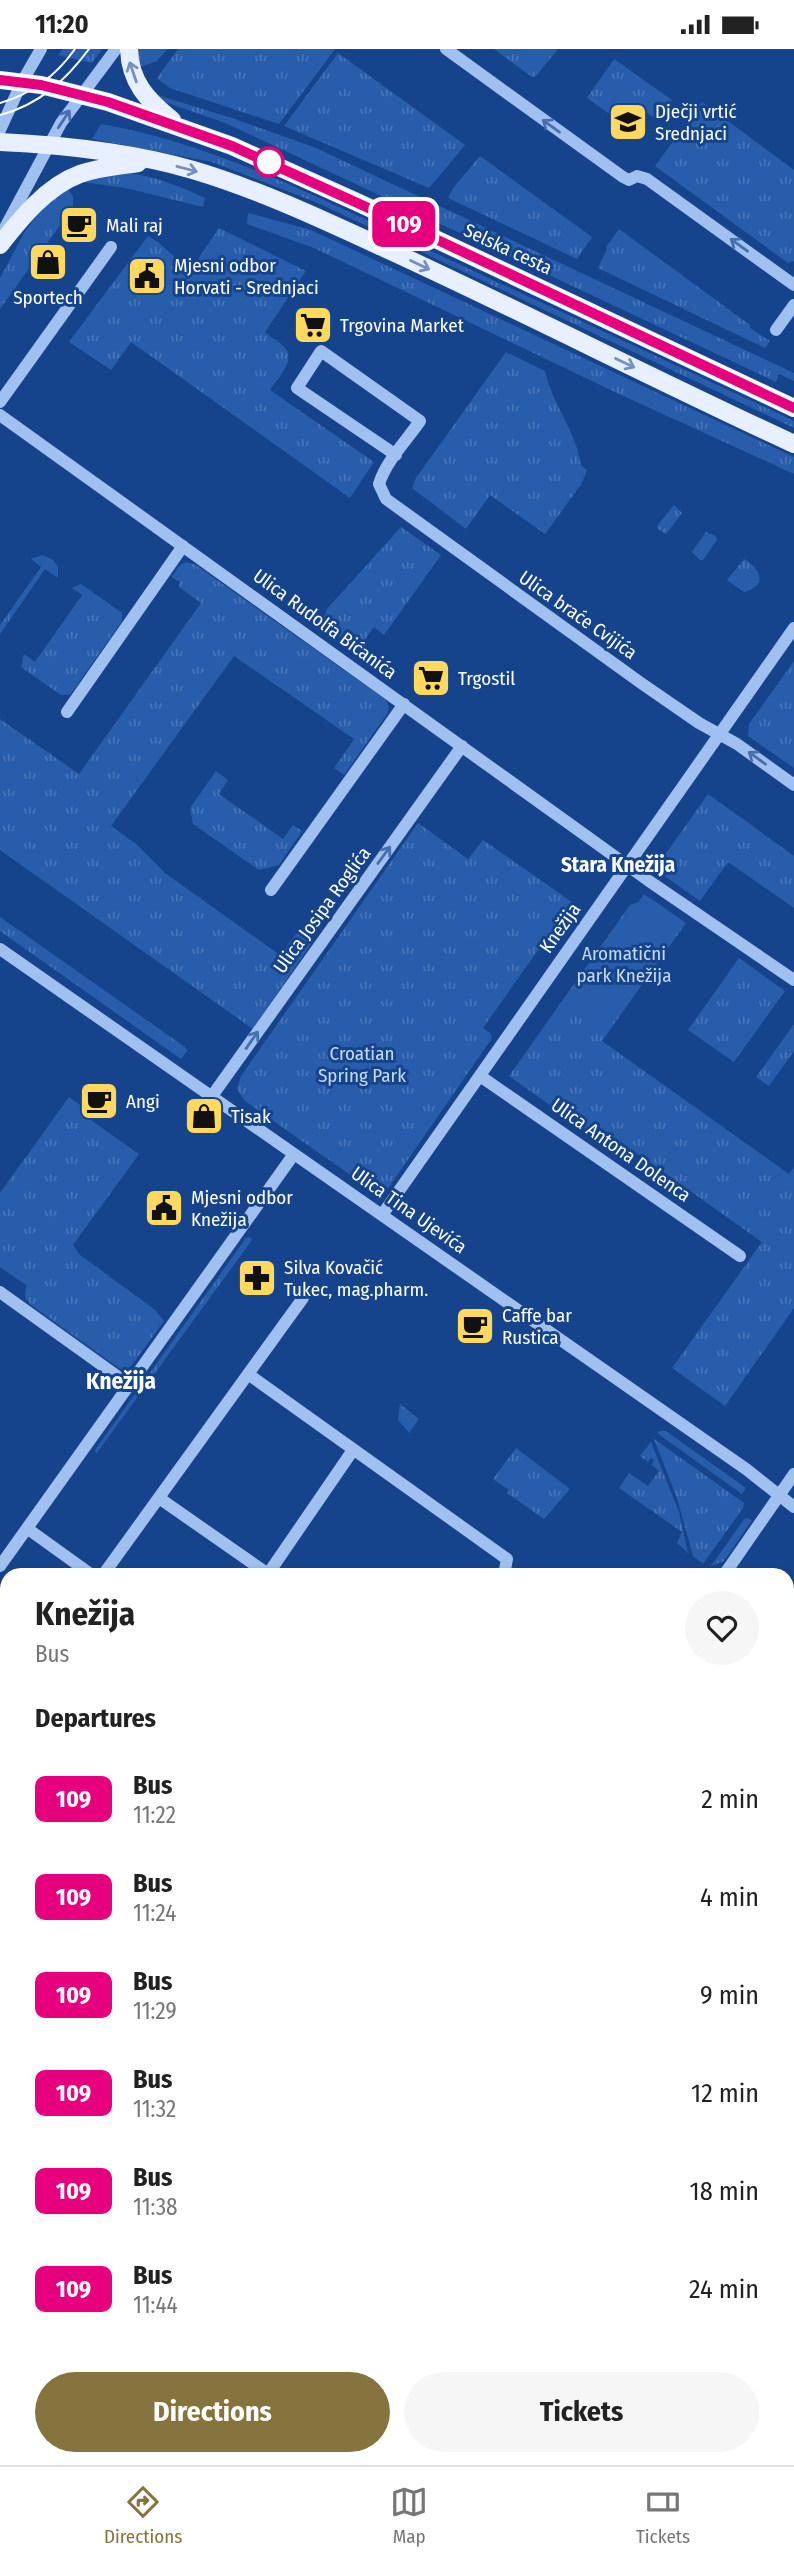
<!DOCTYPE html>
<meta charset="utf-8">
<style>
body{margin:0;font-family:"Fira Sans Condensed",sans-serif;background:#f6f6f6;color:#222;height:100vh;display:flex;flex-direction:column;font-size:26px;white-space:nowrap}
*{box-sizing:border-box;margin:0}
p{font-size:23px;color:#767676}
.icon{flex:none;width:38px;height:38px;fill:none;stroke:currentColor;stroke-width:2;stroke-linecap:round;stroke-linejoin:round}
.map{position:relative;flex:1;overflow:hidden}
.drawer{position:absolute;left:0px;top:1519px;width:794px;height:898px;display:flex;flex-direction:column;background:#fff;border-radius:21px 21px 0 0;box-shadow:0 2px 5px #0004}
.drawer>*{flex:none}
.badge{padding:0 14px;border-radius:10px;font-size:24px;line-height:46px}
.map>.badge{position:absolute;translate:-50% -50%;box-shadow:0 0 0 4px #fff}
h2{padding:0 35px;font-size:26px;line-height:63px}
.round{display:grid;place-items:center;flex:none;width:74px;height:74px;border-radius:37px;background:#f6f6f6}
.head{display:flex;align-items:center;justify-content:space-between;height:119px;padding:0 35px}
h1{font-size:33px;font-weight:700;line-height:52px}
.action{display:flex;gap:14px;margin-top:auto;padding:14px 35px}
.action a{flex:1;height:80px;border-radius:42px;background:#85743d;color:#fff;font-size:28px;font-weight:700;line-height:80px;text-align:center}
.action a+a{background:#f6f6f6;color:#222}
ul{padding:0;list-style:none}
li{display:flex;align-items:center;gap:21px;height:98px;padding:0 35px}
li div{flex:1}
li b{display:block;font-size:26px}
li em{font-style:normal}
li .badge{min-width:77px;font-weight:700;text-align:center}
.status{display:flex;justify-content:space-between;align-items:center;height:49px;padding:0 35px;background:#fff;direction:ltr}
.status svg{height:19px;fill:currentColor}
.dock{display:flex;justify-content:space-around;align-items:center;height:98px;border-top:2px solid #e0e0e0;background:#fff;font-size:19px;color:#767676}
.dock a{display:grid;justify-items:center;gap:4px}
.dock .on{color:#85743d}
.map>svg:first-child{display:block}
</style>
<div class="status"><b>11:20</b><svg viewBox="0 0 49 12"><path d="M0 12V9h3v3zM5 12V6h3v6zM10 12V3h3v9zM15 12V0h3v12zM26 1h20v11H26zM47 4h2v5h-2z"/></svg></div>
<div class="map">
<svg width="794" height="2416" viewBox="0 0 794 2416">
<defs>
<pattern id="grass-tufts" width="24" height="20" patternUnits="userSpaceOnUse" patternTransform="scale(1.75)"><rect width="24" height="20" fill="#285dab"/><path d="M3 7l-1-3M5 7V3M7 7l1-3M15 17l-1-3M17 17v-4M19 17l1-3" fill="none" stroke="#4875b8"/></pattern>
</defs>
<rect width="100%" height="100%" fill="#16448c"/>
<path fill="url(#grass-tufts)" d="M63,0h39l-10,14 -34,-8z
M136,0h31l-10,12 -20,7z
M178,0h157l-56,75 -109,-36 -13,-10z
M494,0h64l-22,27 -4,1z
M338,4l127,92 -36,43 -145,-62z
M614,10l58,41 -15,20 -14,-10 -14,18 -42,-30z
M157,46l75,23 84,30 478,225v8l-15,-7 -3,8 -499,-235 -52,-24 -60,-21 -9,-5z
M702,53l92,68v91l-6,2 -133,-97z
M101,75c115,20 228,78 332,128 120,56 241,112 361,169v7l-476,-225 -106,-41 -120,-23z
M480,107l112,81 -15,22 -129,-61 5,-10z
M117,124c33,0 59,12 88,25l-2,9 -77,-19 -43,-6 15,-6z
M67,139l6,8v11l-73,102v-31l24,-45 18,-25z
M248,164l63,17 483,227v17l-177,-81 -303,-145 -67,-24z
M219,179l87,43 -41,61c5,5 13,8 18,14 15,13 -5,32 -13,44l104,72 -24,36 -219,-156 -20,28 -42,-28 79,-106 10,6 32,29z
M619,180l131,96v3l20,13 -5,7 -167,-80 9,-19 -1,-2z
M506,303l39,19c7,33 31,60 36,94l6,5 -5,13 -37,51 -55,-39 -24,34 -54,-41 4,-10z
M674,456l8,8 -16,21 -8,-5 -1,-3z
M401,478l40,28 -57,80 -10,-8 -16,22 -33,-23 -3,-3 5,-14z
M706,483l10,4 1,4 -14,20h-3l-8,-8z
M42,506l11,5 5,7v11l-13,-9 -45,65v-9l41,-58 -10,-8z
M744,510c17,10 24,27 0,33l-17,-12z
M186,513l10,3 190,135 3,7 -2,7 -43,61 -10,-7 20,-29 -120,-83 -123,170 25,18 29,29 115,82 18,-24 15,10 -60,88 -253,-179v-131l79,55 122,-171 -23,-17 2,-4 -8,-5 7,-11z
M81,535l41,29v8l-52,74h-9l-40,-28 3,-13 11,8 47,-67 -10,-7z
M794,612v107l-46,-32 1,-12z
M216,722l12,9 -9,14 64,45 10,-14 9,6 -23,34 -20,5 -66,-46 -3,-16z
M708,745l86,62v52l-66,-46 -28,39 -45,-32z
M418,774l50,36 15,-19 89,62 -89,126 7,5 2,5 -103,149 -6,4 -17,-5 -121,-85 -8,-12 4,-13z
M650,849l36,25 -84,118 187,133 5,-7v141l-69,98 -53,-38 90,-126 -131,-93 -7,9 -115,-82 121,-171z
M0,868l185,130 2,4 -6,8 -181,-128z
M739,909l46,33 -51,71 -46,-32z
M794,975v27l-25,35 -13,-9z
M69,1048l21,15 2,9 47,33 -66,91 7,10 74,54 10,12 -38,52 -95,-68 -6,-7 1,-13 -26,-18v-74z
M250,1188l2,3 -156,214 -1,-4 151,-212z
M400,1355l19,15 -10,14 -11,-13z
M660,1382h6l80,57 -4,6 -85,-61z
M654,1390l90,64 -1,5 -40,56 -10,-8 -16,-58z
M651,1393l28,70 9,41 -11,-10 5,-11 -63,-44 10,-15 19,13 11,-15 -7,-6 2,-5 -3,-2 -3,4 -8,-6z
M516,1399l54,41 -26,30 -37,-26 2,-3 -16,-11z
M745,1469l7,2 -28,41 -13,5z
M0,1911l7,5v77l-7,-4z
M794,2125v73l-6,11v-75z
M585,2410h72l-4,6h-73z"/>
<path fill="#285dab" d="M644,845l40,29 -80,111 -40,-29z"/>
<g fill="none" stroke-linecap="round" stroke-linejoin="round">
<path stroke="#a0c0ef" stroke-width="12" d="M446,0l177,128 6,3 8,-4 10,3 147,106
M0,81l22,-48 19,-33
M1,186l60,-112 55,-74
M776,281l18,-25
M0,353l111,-155
M0,366l649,466 145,99
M396,406l-99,-67 24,-37 99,70c-13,19 -34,40 -41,63l7,15 255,184 58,40 38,21 57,41
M67,663l116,-166
M271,841l133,-186
M0,900l746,520 48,38
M480,1027l260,180
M212,1047l250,-350
M382,1166l412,-587
M0,1243l131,94
M248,1325l259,185 -3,16
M159,1449l109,76 85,-124
M28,1480l64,46
M0,1517l294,-412
M103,1526l200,-277
M724,1526l70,-101
M0,1579l7,5
M0,1872l7,4
M0,2276l7,-12
M12,2410l10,6
M316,2410l9,6
M765,2410l8,6
M465,2416l4,-6"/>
<path stroke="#e8f0ff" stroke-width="18" d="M129,0c1,33 18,51 43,71
M0,31l41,5 67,17 124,44 127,57 435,205
M0,93c64,3 131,10 193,28 74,22 145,57 215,89 129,60 256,125 386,185
M0,196c21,-27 47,-59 80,-71 19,-7 39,-8 58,-11
M788,2047l6,-8
M788,2085l6,-7
M788,2117l6,-8
M788,2231l6,-11
M513,2416l5,-6
M541,2416l4,-6
M566,2416l5,-6
M665,2416l4,-6"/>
<path stroke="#fff" stroke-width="2" d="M0,54c32,-9 56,-27 75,-54
M0,66c39,-10 66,-35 89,-66"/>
</g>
<defs><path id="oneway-shaft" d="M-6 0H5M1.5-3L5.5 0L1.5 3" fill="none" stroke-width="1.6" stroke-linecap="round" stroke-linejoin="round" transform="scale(1.75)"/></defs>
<g stroke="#7491c0">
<use href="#oneway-shaft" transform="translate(133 23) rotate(-109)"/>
<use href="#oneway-shaft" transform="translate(187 120) rotate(15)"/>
<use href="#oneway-shaft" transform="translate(420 216) rotate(25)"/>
<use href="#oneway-shaft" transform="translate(625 314) rotate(26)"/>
</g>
<g stroke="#466faf">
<use href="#oneway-shaft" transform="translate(64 70) rotate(-57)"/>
<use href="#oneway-shaft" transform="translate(551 77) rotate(-144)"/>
<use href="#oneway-shaft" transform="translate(739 196) rotate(-144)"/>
<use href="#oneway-shaft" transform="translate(757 709) rotate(-144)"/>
<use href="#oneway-shaft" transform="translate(384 806) rotate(-54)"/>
<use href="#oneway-shaft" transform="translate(252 991) rotate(-55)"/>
</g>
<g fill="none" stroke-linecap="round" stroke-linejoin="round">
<g stroke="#fff" stroke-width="16">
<path id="line" d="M0,31l41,5 67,17 124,44 176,80 386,182"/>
</g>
<use href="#line" stroke="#e6007e" stroke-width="10"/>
</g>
<defs>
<g id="school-square" transform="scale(2.0125)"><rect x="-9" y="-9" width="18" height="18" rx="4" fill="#ffd85e" stroke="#16448c"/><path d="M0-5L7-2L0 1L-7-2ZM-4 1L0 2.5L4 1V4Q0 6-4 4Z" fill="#111"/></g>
<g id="cafe-square" transform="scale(2.0125)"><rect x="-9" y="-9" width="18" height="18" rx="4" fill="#ffd85e" stroke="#16448c"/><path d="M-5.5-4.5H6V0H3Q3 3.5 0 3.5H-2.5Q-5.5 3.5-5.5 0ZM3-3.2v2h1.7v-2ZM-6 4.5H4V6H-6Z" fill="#111"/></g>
<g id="shop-square" transform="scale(2.0125)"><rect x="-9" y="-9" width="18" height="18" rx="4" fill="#ffd85e" stroke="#16448c"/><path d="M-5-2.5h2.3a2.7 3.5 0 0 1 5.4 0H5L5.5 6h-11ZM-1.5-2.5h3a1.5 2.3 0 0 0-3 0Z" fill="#111"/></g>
<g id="civic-square" transform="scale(2.0125)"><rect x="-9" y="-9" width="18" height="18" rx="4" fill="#ffd85e" stroke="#16448c"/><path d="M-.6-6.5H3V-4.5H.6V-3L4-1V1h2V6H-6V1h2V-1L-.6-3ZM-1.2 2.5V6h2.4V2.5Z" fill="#111"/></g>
<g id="supermarket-square" transform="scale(2.0125)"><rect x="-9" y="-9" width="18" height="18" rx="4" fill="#ffd85e" stroke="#16448c"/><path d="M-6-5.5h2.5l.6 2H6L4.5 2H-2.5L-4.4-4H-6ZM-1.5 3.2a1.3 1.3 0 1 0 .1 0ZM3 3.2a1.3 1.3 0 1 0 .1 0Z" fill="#111"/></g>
<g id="pharmacy-square" transform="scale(2.0125)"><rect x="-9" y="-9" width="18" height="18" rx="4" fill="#ffd85e" stroke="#16448c"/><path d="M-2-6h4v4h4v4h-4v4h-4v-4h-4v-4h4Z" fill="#111"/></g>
</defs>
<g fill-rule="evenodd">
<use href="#school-square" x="628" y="73"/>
<use href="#cafe-square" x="79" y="176"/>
<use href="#shop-square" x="48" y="213"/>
<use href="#civic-square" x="147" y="227"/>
<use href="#supermarket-square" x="313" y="276"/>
<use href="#supermarket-square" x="431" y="629"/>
<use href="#cafe-square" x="99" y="1052"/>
<use href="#shop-square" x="204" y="1067"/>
<use href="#civic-square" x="164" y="1159"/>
<use href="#pharmacy-square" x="257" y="1229"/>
<use href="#cafe-square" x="475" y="1277"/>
</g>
<circle fill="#fff" stroke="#e6007e" stroke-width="3.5" cx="269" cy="113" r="14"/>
<g text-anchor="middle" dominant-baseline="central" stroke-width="6" stroke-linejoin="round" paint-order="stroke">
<g font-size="19" fill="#fff" stroke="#16448c" text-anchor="start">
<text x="655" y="62">Dječji vrtić<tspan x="655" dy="22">Srednjaci</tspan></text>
<text x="106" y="176">Mali raj</text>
<text x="174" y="216">Mjesni odbor<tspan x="174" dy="22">Horvati - Srednjaci</tspan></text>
<text x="48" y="248" text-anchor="middle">Sportech</text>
<text x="340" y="276">Trgovina Market</text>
<text x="458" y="629">Trgostil</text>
<text x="126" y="1052">Angi</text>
<text x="231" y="1067">Tisak</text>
<text x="191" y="1148">Mjesni odbor<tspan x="191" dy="22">Knežija</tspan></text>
<text x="284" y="1218">Silva Kovačić<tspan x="284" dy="22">Tukec, mag.pharm.</tspan></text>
<text x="502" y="1266">Caffe bar<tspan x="502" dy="22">Rustica</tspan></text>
</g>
<g font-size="19" fill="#fff" stroke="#16448c">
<text transform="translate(508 200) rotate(25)">Selska cesta</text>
<text transform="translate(578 566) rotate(35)">Ulica braće Cvijića</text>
<text transform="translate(325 575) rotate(36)">Ulica Rudolfa Bićanića</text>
<text transform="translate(322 861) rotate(-54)">Ulica Josipa Roglića</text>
<text transform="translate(560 879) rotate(-55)">Knežija</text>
<text transform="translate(621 1101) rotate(35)">Ulica Antona Dolenca</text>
<text transform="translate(409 1161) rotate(35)">Ulica Tina Ujevića</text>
</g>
<g font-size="19" fill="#c6dcfb" stroke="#16448c">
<text x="624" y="904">Aromatični<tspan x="624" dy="22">park Knežija</tspan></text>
<text x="362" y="1004">Croatian<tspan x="362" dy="22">Spring Park</tspan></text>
</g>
<g font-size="21" font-weight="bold" fill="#fff" stroke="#16448c">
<text x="618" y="816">Stara Knežija</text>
</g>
<g font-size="23" font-weight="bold" fill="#fff" stroke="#16448c">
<text x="121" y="1332">Knežija</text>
</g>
</g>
</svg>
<b class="badge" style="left:404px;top:175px;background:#e6007e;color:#fff">109</b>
<section class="drawer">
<div class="head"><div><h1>Knežija</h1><p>Bus</p></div><a class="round"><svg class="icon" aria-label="heart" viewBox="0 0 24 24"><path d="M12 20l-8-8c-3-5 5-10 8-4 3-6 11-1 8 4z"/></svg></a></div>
<h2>Departures</h2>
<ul>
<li><span class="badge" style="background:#e6007e;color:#fff">109</span><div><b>Bus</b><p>11:22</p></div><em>2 min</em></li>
<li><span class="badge" style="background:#e6007e;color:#fff">109</span><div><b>Bus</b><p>11:24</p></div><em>4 min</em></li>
<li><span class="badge" style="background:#e6007e;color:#fff">109</span><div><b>Bus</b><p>11:29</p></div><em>9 min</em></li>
<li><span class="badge" style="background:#e6007e;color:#fff">109</span><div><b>Bus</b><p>11:32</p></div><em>12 min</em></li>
<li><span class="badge" style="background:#e6007e;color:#fff">109</span><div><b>Bus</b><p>11:38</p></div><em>18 min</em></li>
<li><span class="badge" style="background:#e6007e;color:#fff">109</span><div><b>Bus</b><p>11:44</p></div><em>24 min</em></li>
</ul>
<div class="action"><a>Directions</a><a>Tickets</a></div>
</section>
</div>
<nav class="dock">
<a class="on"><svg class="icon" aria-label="directions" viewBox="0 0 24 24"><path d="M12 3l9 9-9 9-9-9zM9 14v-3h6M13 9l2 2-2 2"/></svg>Directions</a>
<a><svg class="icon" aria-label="map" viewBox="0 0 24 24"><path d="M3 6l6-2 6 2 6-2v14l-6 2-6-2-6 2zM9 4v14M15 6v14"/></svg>Map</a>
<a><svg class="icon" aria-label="tickets" viewBox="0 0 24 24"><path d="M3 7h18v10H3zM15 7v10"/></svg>Tickets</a>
</nav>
